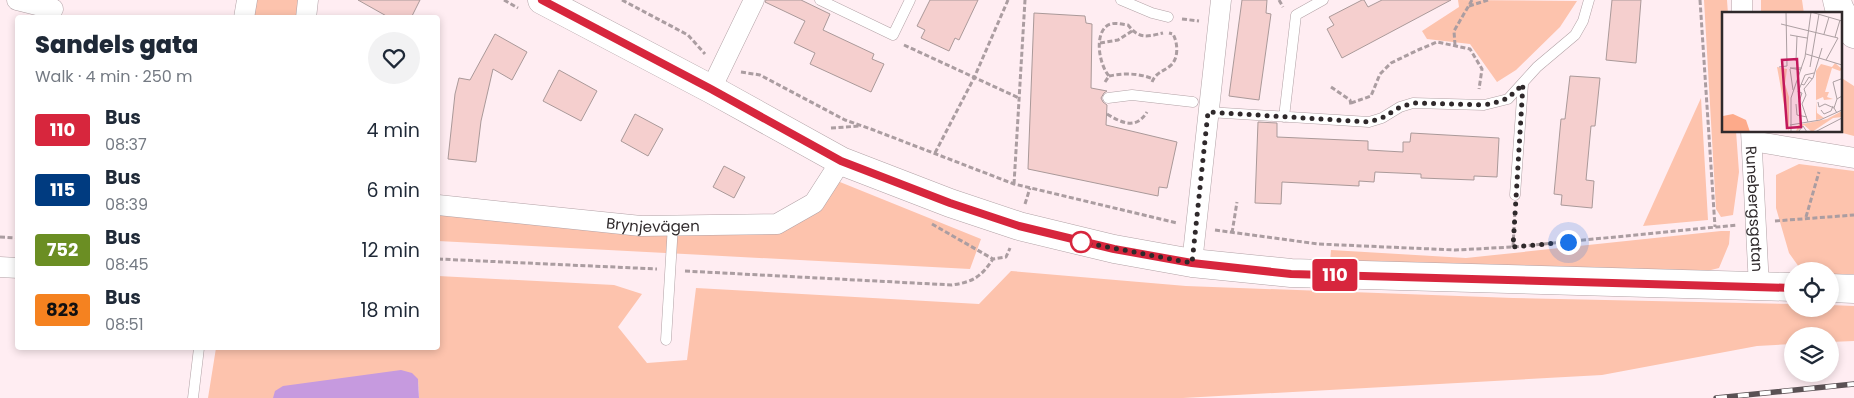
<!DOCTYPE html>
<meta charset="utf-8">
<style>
body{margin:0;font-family:Poppins,sans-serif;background:#f2f2f3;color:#1f2937;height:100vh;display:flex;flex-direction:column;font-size:19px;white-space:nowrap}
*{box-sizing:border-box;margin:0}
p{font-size:16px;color:#747a83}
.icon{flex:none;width:28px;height:28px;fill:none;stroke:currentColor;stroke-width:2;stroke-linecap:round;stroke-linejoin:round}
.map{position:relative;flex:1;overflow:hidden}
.side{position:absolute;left:15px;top:15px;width:425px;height:335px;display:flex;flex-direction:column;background:#fff;border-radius:5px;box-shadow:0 2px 8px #0003}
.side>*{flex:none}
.badge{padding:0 10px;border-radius:4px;font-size:18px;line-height:32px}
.buttons{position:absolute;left:1784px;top:262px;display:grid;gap:10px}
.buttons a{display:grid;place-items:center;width:55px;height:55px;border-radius:50%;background:#fff;box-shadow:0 2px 8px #0003;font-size:25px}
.you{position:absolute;width:25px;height:25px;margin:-12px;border:4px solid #fff;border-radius:50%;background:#1a73e8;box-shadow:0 0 0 8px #1a73e833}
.map>.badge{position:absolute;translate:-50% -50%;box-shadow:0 0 0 2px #fff}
.round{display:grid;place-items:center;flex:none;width:52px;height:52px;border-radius:26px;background:#f2f2f3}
.head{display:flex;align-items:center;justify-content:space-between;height:85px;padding:0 20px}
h1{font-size:24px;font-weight:800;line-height:38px}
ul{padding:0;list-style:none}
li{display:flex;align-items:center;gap:15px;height:60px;padding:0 20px}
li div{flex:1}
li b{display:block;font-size:19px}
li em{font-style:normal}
li .badge{min-width:55px;font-weight:700;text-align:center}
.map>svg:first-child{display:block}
</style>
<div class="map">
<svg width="1854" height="398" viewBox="0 0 1854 398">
<rect width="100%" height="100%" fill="#ffedf2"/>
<path fill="#fdc3ad" d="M247,0h61l-2,17 -62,1z
M1458,0l119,1 -17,26 -44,43 -19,12 -27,-38 -43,-5 -5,-8 37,-24z
M1704,0h23l1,14h-5v117h13l3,41 -6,43 -12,2 -5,-8z
M1761,0h41l2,14h-43z
M1840,77l14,9v50l-19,-5h5z
M1701,98l7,122 -65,6z
M1799,164l55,7v103h-24v-3h-21l-10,-4 -10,-14 -13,-45v-33z
M830,178l151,61 -11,30 -532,-28v-36l339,19z
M1721,231h9l-1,13 -10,24 -12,3 -377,-9 1,-12 135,8z
M1011,271l175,15 327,12 279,6v5h38v-4l24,1v35l-24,1v-6h-38v8l-35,2 -155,29 -419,23h-764l-1,-19 -145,19h-65l8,-50h222v-72l176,9 28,9 -24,33 29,36 40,-3 9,-72 283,16z"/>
<path fill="#c69adf" d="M401,370l11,3 6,6 1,19h-146l2,-7 8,-5z"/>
<path fill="#f5cfce" stroke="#a99" d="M358,0h62l-9,18h-21z
M766,0h35l29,14 -7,16 51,24 -2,5 12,5 -13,28 -61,-28 5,-11 -21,-10 11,-22 -40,-19z
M930,0h48l-19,40 -4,-2 -6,13 -28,-13 4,-8 -8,-4z
M1242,0h25l-1,13 5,1 -12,86 -30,-4z
M1362,0h2l4,7 14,-7h69l-109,58 -15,-29 7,-4 -5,-8z
M1612,0h29l-5,63 -30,-3z
M1034,13l51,3 1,7 6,1 -1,64 16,3 -3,2 -3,5 2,4 4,3 -1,20 71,17 -10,46 -8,-1 -1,9 -130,-27z
M495,34l32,18 -15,28 -19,-11 -12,52 -5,41 -28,-3 7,-65 4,-16 11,2z
M559,70l38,21 -16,30 -38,-20z
M1570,76l30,2 -5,48h-4l-5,54 8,1 -2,27 -31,-3 1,-10 -8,-1 7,-75h4z
M635,114l28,15 -15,27 -27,-15z
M1258,122l19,1v14l91,4v9l35,2v-10h7l1,-9 88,5 -2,39 -23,-1v4l-53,-2v-4l-46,-2 -1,10 -15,-1v5l-77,-4 -1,22 -26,-1z
M724,166l21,11 -11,21 -21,-11z"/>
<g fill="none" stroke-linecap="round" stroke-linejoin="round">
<g stroke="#b2a2a6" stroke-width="11">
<path id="lane" d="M820,0l73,35 17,-35
M1121,0l31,13 16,4
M1108,98l24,-3 61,7
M1208,112l161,10 13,-4 18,-11 13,-4 71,2 24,-6 29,-32 38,-32 8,-14 6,-21
M1284,117l12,-102 27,-15
M1515,195l8,-111
M666,340l7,-115
M193,398l6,-50"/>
</g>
<g stroke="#b2a2a6" stroke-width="21">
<g id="street">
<path d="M17,0l36,9"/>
<path d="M1742,0v14"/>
<path d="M244,18l3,-18"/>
<path d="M306,18l2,-18"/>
<path d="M711,89l43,-89"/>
<path id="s1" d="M1751,131l8,156"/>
<path d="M1752,141l102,17"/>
<path id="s2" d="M438,205l203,21 136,-2 37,-21 27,-42"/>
<path d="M1192,263l29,-263"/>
<path d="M0,267l18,1"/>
</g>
</g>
<g stroke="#b2a2a6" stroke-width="29">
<path id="secondary" d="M542,0l169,89 130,72 109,42 69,23 95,23 78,14 99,10 501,14
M1830,288l24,1"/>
</g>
<g stroke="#b2a2a6" stroke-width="29">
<path id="primary" d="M1837,0l2,8 15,26"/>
</g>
<path stroke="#ab9da1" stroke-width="3" stroke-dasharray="5 2.5" stroke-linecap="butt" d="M504,0l14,8
M622,0l66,35 17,19
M1279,0l4,7
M1700,0l15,227
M1469,6l19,-6
M1182,19l17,2
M1100,43l18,-3 14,-9
M904,45l115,53
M1455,45l-1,-14 18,-31
M741,72l19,3 85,45 26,9 143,55 163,39
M1109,76c15,-3 30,-3 44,3
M1105,82l4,-6c-9,-10 -16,-41 -1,-51 6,-3 13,-1 20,0 11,14 18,12 35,8
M1152,82c4,-10 11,-10 18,-16 9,-7 8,-23 3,-32l-4,-1
M1331,87l19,13 1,5
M1351,103l20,-7 9,-22 11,-11 27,-13 19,-8 33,7 12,20 -3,20
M1107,114c15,9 29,16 40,-2
M831,128l29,-2
M935,153l39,-75 34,-78
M1014,184l11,-184
M1025,204l5,-16
M1806,217l13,-45
M1775,221l79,-6
M932,224l61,35 13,-2 4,-9
M1215,230l103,14 137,6 58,-3 224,-22
M1232,233l5,-31
M0,237l18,1
M1513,247l2,-37
M438,259l219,10
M685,271l267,14c21,-3 29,-8 41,-26"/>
<use href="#lane" stroke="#fff" stroke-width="10"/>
<use href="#street" stroke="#fff" stroke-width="20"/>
<use href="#secondary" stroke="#fff" stroke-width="28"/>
<use href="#primary" stroke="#fff" stroke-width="28"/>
<g stroke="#5a5154" stroke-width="5.5">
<path id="rail" d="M1716,398l138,-14"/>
</g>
<use href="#rail" stroke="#fff" stroke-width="4" stroke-dasharray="11" stroke-linecap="butt"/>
</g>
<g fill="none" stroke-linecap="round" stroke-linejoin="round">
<g stroke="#fff" stroke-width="11">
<path id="line" d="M542,0l169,89 130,72 109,42 69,23 95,23 78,14 99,11 501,14"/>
</g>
<use href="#line" stroke="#d7263d" stroke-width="8"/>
<path stroke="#2f292b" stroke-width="5" stroke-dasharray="0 9" d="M1081,242l111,21 16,-151 161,10 13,-4 18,-11 13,-4 71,2c21,-4 24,-6 39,-21l-10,163 55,-5"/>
</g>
<circle fill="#fff" stroke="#d7263d" stroke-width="2.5" cx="1081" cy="242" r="10"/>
<g text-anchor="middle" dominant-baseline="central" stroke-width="4" stroke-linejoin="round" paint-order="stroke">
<g font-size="15" fill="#2f292b" stroke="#fff">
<text stroke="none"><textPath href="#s1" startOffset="78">Runebergsgatan</textPath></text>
<text stroke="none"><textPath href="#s2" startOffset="216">Brynjevägen</textPath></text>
</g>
</g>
<g transform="translate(1722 12)">
<rect width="120" height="120" fill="#ffedf2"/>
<path d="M113,51l7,6 -2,2 -8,-3 -7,24h4l-2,5 6,2 -9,1 -1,-3 -7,3 1,13 7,5 -8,2v-49l5,-7 11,3zM55,55l10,2 -2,15 4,13v35zM120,99v6l-9,1 -21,14 -8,-7 -8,7 2,-7 29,-6z" fill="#fdc3ad"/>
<path d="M11,102l13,6 4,12h-28l1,-16z" fill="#fdaa8a"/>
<path fill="none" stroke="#ac9fa2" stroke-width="1" d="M89,0l31,9M59,12l57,14 -12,22M102,22l5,-17M68,23l17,3M113,25l5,-17M84,42l36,11M74,49l1,-25M57,55l8,-1 -1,-54M88,55l9,-53M68,57l3,21M79,58l-11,-2h12M79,72l3,1 5,-8 3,2M115,87l-4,-17 8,-3M77,90l3,-9 -4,-1 7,-17 9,-2M96,90l1,5 6,-3 9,4M74,92l1,11 10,2M99,98l3,4 7,-3 2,-5M115,101l-3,-5 3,-9 5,-3M86,110l-6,-18 4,-9 -2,-6 9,-11 9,-30M68,113l30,-5 22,-10M69,120v-34l14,-41 6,-45M76,120l5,-6 4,6M93,120l27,-14"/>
<path fill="#c2185b" fill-opacity="0.15" stroke="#c2185b" stroke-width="2.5" d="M75,47l4,68 -14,1 -5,-68z"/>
<rect width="120" height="120" fill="none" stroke="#2f292b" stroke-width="2.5"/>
</g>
</svg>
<div class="buttons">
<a><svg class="icon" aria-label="locate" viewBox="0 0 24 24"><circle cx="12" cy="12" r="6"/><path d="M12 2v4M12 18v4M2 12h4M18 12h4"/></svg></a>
<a><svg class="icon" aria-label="layers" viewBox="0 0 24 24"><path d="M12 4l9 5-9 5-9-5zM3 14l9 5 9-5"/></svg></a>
</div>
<div class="you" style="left:1568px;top:242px"></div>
<b class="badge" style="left:1335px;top:275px;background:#d7263d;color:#fff">110</b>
<section class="side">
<div class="head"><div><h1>Sandels gata</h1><p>Walk · 4 min · 250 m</p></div><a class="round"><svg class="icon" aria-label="heart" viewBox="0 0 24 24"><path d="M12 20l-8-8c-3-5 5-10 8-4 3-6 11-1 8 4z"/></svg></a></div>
<ul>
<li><span class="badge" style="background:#d7263d;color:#fff">110</span><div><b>Bus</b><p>08:37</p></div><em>4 min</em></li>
<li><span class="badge" style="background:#003b80;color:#fff">115</span><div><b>Bus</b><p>08:39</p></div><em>6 min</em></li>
<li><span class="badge" style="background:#6b8e23;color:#fff">752</span><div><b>Bus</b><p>08:45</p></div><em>12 min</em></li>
<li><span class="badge" style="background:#f58220;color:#111">823</span><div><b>Bus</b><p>08:51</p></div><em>18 min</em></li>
</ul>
</section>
</div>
